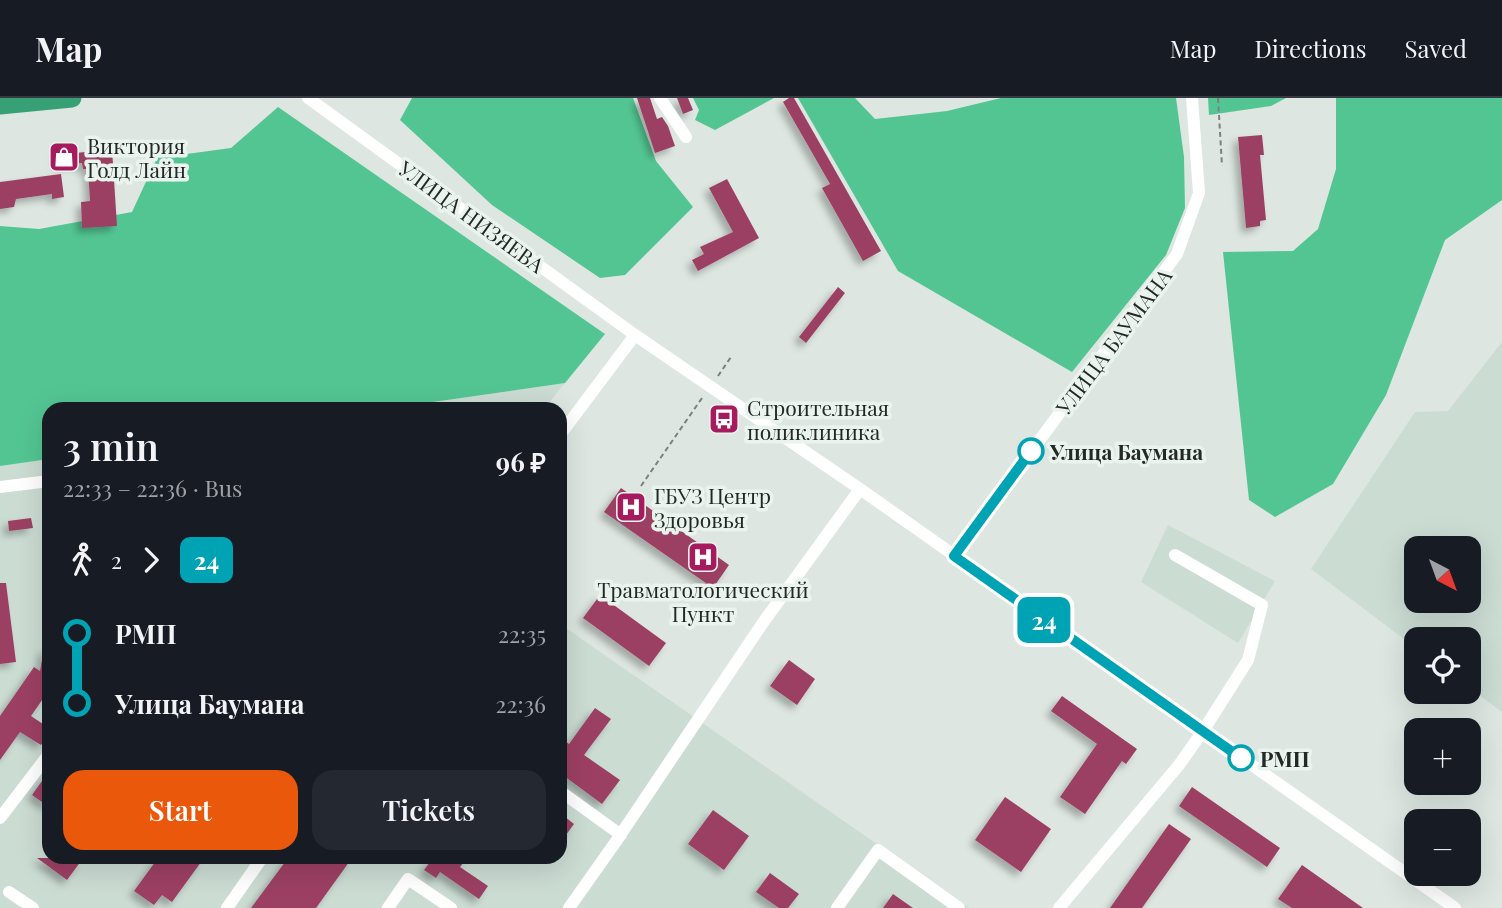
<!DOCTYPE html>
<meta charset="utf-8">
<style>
body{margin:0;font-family:"Playfair Display",serif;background:#242831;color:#f1f3f6;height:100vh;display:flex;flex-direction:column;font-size:26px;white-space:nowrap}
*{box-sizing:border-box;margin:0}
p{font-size:23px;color:#9ea1a6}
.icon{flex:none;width:38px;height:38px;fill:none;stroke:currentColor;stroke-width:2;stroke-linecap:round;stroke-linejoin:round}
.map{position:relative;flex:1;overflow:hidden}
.side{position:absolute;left:42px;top:304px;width:525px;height:462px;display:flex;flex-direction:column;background:#171b24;border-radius:21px;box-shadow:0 7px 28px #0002}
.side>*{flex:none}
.badge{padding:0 14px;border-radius:10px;font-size:24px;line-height:46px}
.needle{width:46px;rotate:139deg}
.controls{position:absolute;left:1404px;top:438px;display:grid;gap:14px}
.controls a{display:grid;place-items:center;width:77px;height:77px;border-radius:14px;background:#171b24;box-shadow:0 7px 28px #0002;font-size:35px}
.map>.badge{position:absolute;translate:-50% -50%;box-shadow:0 0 0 4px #fff}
.legs{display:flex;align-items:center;gap:10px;height:77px;padding:0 21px;font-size:23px}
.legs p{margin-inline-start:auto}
.headline{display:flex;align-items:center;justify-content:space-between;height:119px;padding:0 21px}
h1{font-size:38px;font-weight:600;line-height:52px}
.button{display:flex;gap:14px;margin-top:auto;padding:14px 21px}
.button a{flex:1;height:80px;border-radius:21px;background:#ea580c;color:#fff;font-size:28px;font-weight:600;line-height:80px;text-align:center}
.button a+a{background:#242831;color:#f1f3f6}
ul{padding:0 21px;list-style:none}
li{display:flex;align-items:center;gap:24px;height:70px;font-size:26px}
li i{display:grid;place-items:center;width:10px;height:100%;margin:0 9px;background:currentColor}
li i::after{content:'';width:18px;height:18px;margin:-9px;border:5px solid;border-radius:50%;background:#171b24}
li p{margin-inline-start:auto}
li:first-child i{background:linear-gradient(#0000 50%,currentColor 0)}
li:last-child i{background:linear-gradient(currentColor 50%,#0000 0)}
header{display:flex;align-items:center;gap:42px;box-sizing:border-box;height:98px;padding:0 35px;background:#171b24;border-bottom:2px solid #363941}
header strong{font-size:33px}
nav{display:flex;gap:38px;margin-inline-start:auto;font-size:24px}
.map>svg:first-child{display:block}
</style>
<header>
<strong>Map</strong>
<nav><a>Map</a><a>Directions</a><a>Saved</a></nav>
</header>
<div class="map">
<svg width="1502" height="810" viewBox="0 0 1502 810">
<defs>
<filter id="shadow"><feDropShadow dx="-5" dy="5" stdDeviation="3.5" flood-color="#0004"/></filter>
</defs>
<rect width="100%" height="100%" fill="#dde6e1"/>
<path fill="#cbdcd3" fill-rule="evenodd" d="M1502,244v370l-34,-25v-48h-52v9l-105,-79 104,-157 33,-1zM1416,450h52v52h-52z
M565,285l-21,26h-160z
M49,361v399h511v-234l409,284h-969v-442z
M1168,427l107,56 -37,62 -97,-61z"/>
<path fill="#53c593" d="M412,0h221l23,63 37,46 -68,68 -25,3 -108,-73 -92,-85z
M693,0h81l-59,32 -20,-10 4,-10z
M798,0h57l20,21 72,-8 54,-13h175l8,59 1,51 -19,47 -94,117 -174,-101z
M1208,0h78l-15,8 -62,9z
M1336,0h166v102l-57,40 -59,155 -53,89 -58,33 -26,-17 -26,-248 70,-1 25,-22 18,-60z
M278,9l327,227 -40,49 -181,26 -335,1v49l-49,7v-240l39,3 93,-17 25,-54 74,-10z"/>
<path fill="#9c4164" filter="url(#shadow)" d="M637,0h13l7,21 5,-2 6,9 7,20 -20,7z
M677,0h11l5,12 -10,4z
M789,0h5l87,153 -18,10 -41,-73 8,-4 -47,-82z
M1262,37l2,20h-4l6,65 -6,1v5l-14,2 -8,-91z
M76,51v4l36,-4 5,77 -35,2 -1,-26 9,-1 -2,-32h-5l-1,-6 -23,2 -1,-15z
M61,76l3,23 -12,2v-5l-36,5 -2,8 -14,2v-27z
M727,81l32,59 -61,33 -6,-11 12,-6 -4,-7 33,-15 -24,-44z
M838,189l7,6 -39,50 -7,-6z
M621,390l108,77 -16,23 -109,-76z
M31,420l2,10 -24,3 -1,-10z
M0,485h6l10,79 -16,2z
M600,497l66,48 -17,23 -66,-48z
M44,550l5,1v41l-18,26 18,12v5l-8,12 -21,-13 -20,28v-44l34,-49 6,4z
M789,562l26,19 -18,26 -27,-19z
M1062,598l75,53 -11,15 -4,-3 -37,53 -25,-17 37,-53 -46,-33z
M595,610l16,11 -27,36 36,25 -18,24 -42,-31v-36l9,7z
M49,673v36l-17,-12z
M1192,689l88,61 -13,19 -88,-61z
M1005,699l46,32 -30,43 -46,-32z
M713,712l36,26 -25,34 -36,-26z
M560,715l14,11 -14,19z
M1169,726l22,15 -49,69h-32z
M37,760h39l5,3 -14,19z
M158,760h46l-32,44 -10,-7 -8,10 -20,-14z
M288,760h64l-36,50h-65z
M433,760h34l-7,9 28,19 -9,13 -39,-27 -4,6 -12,-8z
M1302,767l61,43h-71l-14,-9z
M770,775l29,21 -11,14h-9l-23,-16z
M893,796l20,14h-30z"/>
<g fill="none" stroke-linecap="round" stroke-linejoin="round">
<path stroke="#7b817e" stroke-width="2" stroke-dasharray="5 3.5" stroke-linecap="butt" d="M1218,0l4,68
M718,278l13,-19
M641,388l61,-88"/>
<path stroke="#fff" stroke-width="12" d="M308,0l327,237 225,154 595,419
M660,0l26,39
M560,337l75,-100
M0,389l49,-6
M954,458l223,-302 22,-61 -7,-95
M560,693l61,44
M0,720l49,-64
M9,794l24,16
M227,810l35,-50
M388,810l20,-29 43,29
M569,810l48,-68 145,-216 98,-135
M837,810l41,-58 81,58
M1059,810l120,-143 24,-34 45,-71 14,-55 -87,-50"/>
<path stroke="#37a175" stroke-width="19" d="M0,7l72,-7"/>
</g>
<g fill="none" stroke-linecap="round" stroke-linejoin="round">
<g stroke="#fff" stroke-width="16">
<path id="line-1" d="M1031,353l-77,105 287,202"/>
</g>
<use href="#line-1" stroke="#00a3b4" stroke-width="10"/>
</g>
<defs>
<g id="shop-square" transform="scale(1.575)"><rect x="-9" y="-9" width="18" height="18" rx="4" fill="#a61a5e" stroke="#eaf4ee"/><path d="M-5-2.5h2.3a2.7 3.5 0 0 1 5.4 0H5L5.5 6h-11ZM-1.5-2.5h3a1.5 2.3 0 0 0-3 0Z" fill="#fff"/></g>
<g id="bus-square" transform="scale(1.575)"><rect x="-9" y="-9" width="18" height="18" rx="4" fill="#a61a5e" stroke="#eaf4ee"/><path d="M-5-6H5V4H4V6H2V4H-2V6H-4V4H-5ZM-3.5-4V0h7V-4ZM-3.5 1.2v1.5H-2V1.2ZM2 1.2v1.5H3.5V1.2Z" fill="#fff"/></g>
<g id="hospital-square" transform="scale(1.575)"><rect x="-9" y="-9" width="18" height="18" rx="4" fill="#a61a5e" stroke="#eaf4ee"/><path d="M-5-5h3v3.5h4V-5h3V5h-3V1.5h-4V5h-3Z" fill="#fff"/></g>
</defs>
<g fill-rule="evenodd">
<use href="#shop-square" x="64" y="59"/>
<use href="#bus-square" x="724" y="321"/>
<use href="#hospital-square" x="631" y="409"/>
<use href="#hospital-square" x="703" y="459"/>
</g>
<g fill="#fff" stroke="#00a3b4" stroke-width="3.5">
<circle cx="1031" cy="353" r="12"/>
<circle cx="1241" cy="660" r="12"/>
</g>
<g text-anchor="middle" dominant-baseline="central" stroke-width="7" stroke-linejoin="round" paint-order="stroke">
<g font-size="21" fill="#242826" stroke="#eaf4ee" text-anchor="start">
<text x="87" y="47">Виктория<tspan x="87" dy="24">Голд Лайн</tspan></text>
<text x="747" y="309">Строительная<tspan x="747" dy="24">поликлиника</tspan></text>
<text x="654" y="397">ГБУЗ Центр<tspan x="654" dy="24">Здоровья</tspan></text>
<text x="703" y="491" text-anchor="middle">Травматологический<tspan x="703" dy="24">Пункт</tspan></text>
</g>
<g font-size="21" fill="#242826" stroke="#eaf4ee">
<text transform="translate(472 118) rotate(36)">УЛИЦА НИЗЯЕВА</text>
<text transform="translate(1113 243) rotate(-53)">УЛИЦА БАУМАНА</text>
</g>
<g font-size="21" font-weight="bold" fill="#242826" stroke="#eaf4ee" text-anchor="start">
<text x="1050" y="353">Улица Баумана</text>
<text x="1260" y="660">РМП</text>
</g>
</g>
</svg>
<div class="controls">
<a><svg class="needle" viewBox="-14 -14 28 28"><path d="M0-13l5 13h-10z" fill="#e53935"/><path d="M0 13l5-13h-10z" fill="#9ea1a6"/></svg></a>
<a><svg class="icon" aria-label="locate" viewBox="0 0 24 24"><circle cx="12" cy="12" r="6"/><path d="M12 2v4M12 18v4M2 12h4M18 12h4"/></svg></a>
<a>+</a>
<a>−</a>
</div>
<b class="badge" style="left:1044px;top:522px;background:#00a3b4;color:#fff">24</b>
<section class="side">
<div class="headline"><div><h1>3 min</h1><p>22:33 – 22:36 · Bus</p></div><b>96 ₽</b></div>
<div class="legs"><svg class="icon" aria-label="walk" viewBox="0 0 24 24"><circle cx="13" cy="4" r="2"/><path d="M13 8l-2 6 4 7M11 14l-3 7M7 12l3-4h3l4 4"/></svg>2<svg class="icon" aria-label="forward" viewBox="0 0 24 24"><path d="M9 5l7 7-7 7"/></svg><b class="badge" style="background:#00a3b4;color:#fff">24</b></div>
<ul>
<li><i style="color:#00a3b4"></i><b>РМП</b><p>22:35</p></li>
<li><i style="color:#00a3b4"></i><b>Улица Баумана</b><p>22:36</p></li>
</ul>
<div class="button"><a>Start</a><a>Tickets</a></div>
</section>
</div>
